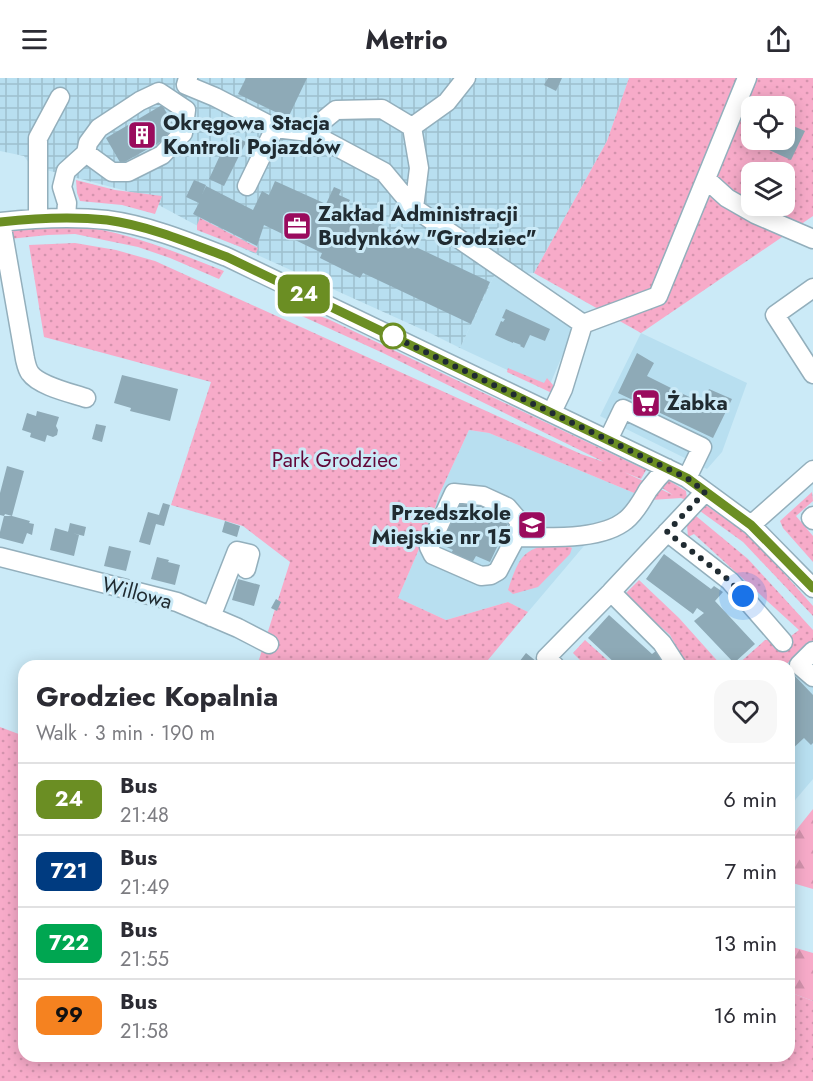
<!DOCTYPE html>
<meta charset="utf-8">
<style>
body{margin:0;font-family:Jost,sans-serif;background:#f7f7f7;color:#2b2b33;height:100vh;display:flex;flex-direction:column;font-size:22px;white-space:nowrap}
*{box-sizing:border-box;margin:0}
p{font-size:20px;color:#7c7c81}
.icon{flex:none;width:33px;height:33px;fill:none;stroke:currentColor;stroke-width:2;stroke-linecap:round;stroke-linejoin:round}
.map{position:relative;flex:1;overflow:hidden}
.details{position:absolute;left:18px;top:582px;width:777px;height:402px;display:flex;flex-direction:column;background:#fff;border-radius:18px;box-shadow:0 3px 15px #0003}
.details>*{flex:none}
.badge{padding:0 12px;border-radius:9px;font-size:21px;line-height:39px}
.buttons{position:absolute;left:741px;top:18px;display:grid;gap:12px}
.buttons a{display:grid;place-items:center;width:54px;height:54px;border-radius:12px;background:#fff;box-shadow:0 3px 15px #0003;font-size:30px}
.you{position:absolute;width:30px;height:30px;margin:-15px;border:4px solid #fff;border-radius:50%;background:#1a73e8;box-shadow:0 0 0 9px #1a73e833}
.map>.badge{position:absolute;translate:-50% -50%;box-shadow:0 0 0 3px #fff}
.round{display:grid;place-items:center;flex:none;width:63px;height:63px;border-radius:18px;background:#f7f7f7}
.head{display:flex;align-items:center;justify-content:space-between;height:102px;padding:0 18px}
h1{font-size:28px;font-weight:700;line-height:45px}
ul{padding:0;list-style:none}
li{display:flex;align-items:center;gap:18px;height:72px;padding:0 18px;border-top:2px solid #e1e1e2}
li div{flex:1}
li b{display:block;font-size:22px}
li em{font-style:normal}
li .badge{min-width:66px;font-weight:700;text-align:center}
header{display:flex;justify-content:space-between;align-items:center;height:78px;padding:0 18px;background:#fff;font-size:27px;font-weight:700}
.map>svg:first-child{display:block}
</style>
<header><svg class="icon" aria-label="menu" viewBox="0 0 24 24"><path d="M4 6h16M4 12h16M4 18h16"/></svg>Metrio<svg class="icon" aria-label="share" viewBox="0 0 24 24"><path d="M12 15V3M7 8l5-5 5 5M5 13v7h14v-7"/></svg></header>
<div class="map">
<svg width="813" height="1003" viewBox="0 0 813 1003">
<defs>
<pattern id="industrial-grid" width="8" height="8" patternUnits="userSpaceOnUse" patternTransform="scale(1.5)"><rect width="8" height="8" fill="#b8dff0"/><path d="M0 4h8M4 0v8" fill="none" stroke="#9ec0ce"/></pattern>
<pattern id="green-dots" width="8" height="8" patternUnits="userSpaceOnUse" patternTransform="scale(1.5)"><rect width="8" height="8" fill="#f7abc9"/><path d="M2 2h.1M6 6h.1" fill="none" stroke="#d393ad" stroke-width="1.8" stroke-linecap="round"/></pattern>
<pattern id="forest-firs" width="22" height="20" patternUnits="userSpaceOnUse" patternTransform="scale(1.5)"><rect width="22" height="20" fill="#f7abc9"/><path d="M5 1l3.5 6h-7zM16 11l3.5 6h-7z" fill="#d393ad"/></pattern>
</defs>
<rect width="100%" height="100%" fill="#cbeaf7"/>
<path fill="#b8dff0" d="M494,198l80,52 -26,61 -88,-41z
M641,255l106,50 -25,69 -15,17 -107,-53z
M469,352l20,3 162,67 -19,29 -43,11 -61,72 -20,-10 -62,18 -48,-22 33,-77 8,-26z
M813,567v134l-17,20 -7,11v-144h-6l8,-10z"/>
<path fill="url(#industrial-grid)" d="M0,0h629l-22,63 -73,132 -40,3 -34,72 -30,-15 -208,-94 -84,-45 -107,-28 -7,-10 -24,-5z"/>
<path fill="url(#green-dots)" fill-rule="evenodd" d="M629,0h184v138l-172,117 -107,-60 73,-132zM752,28h32v34h-32zM752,94h32v34h-32z
M76,102l39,10 47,6 -7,18 -33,-9 -42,-4 -3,-8z
M200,140l58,30 -2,5 -59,-23v-5z
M58,148c11,1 22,1 33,2 47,8 90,26 133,43l-5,8 -49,-21 -32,-11 -63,-13 -27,1 -39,4 3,-8 15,-4z
M75,165l41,7 39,11 426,193 23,8 -221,-109 -90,-41 2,-5 33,12 318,151 -5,9 -17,-7 49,23 -14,-9 3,-4 6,-2 18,11 1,8 -1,1 -5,-2 -30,2 -162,-67 -20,-3 -30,65 -8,26 -33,77 48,22 62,-18 20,10 -45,54h-226l33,-104 -47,-36 -72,-21 40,-123 -167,-45 -15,-92z
M508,290l36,15 3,-5 6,7 1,9 -47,-22z
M812,414l1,9 -17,15 17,20v26l-30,-34 -3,-7z
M707,428l33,23 19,16 54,61v10l-70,-74 -43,-31 2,-4z
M696,438l52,43 65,71v11l-29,25h-48l29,-26 22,-1 12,-9 -105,-96 -6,3 -1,-12z
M562,465l10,5 -2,6 -32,33 -25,7 -5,-4c12,-36 16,-43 54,-47z
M639,502l40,38 43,48h-35l-17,-31 -46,-40z
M585,562l29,26h-28l-13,-13z
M0,649l24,9v320h765v-64l24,9v80h-813z"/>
<path fill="url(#forest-firs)" d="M813,731v80l-24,-7v-43z
M789,868l24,7v48l-24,-9z"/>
<path fill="#8eaab7" d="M246,0h61l-19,40 -50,-24z
M548,0h14l-6,13 -12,-6z
M162,27l16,27 -57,32 -15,-26z
M784,44l21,9 -14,29 -24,-11 4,-9h13z
M230,56l16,8 -22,44 -15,-7z
M194,102l12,5 -4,10 4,-9 47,24 9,-19 7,4 6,-14 51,23 8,-17 7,3 -2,5 11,5 -4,7 39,19 -3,5 108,51 -19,42 -108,-51 -3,5 -40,-20 2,-5 -58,-28 -7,21 -64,-32 6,-11 -13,-6z
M506,231l44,20 -5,12 -15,-6 -6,13 -4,-2 1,-1 -8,-3v1l-18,-8 6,-14 2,1 2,-3 -3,-1z
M637,275l17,10 -7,13 36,18 20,9 6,-14 23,10 -19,39 -95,-45z
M122,297l56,14 -8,32 -40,-10 1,-3 -17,-5z
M37,333l22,6 -3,9 2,4 -1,5 -4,2 -6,-2 -2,7 -15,-5 1,-4 -9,-3 5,-17 9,3z
M96,346l10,2 -4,16 -10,-3z
M7,388l17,5 -12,45 -7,-2 -1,2 -4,-1v-22z
M478,422l19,9 -3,8 14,7 -18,38 -14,-6 -4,7 -21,-10 2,-3 -15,-7 20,-42 16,7z
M163,425l7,2 -6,21 -8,-2 -6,21 -11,-3 9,-30 11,3z
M4,438h8l18,5 -1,2 5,1 -2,11 -5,-2 -4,11 -23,-6v-6z
M225,443l15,5 -3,11 -15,-5z
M70,445l16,4 -2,9 -16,-4z
M55,450l24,7 -5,21 -24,-6z
M109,468l22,5 -5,20 -22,-5z
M664,476l47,35 3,-3 9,6 -8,9 40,43 -21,19 -40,-42 10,-8 -7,-5 -4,6 -47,-35z
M157,479l12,3 -1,2 12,3 -5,20 -24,-6z
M238,501l22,6 -6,21 -22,-6z
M276,521l5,3 -4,9 -6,-3z
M609,537l43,39 4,-3 7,8 -7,7h-38l-30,-28z
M526,575l16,13h-26z
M794,597l19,20v48l-2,2 -7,-7 -15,14v-72z"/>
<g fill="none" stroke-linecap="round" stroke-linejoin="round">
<g stroke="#93afbc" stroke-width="21">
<path id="minor" d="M188,0l-2,7 29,12 60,31 34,4
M412,49l35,-25 19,-24
M706,101l21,19 28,16 58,25
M247,108l28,-58
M414,130l5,-40 -7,-41 -30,-18 -46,1 -27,22 75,40 30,36 169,116 -20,65 -11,23
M38,140v-80l22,-41
M66,140l1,-15 -5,-16 4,-16 20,-18 2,-10 11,-15 41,-27 19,-9 27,18 -3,23 -21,22 -34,17h-16l-26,-19
M0,144c36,-4 71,-6 107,-2 40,5 82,22 120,37l460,221 64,47 62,63
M1,144l24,137c1,4 2,10 5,14 9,13 41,20 56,25
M813,210l-38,27 38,59
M583,246l75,-28 89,-218
M608,362l15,-31 79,38 -15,31
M454,415l29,3 24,11 13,15 -4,15 -18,34 -7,4 -10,1 -48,-21 -4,-8z
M813,438l-2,2 2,2
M751,447l62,-55
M667,454l63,49 53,61
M516,459c31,0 85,4 110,-17 10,-8 16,-20 22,-30 6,-8 12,-15 19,-22
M0,479l177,45 61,26 31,16
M611,514l51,51 15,23
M211,539l26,-66 13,3 -4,15
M813,573l-14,14 14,12
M555,588l-9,-8 65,-66 94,-100"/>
</g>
<use href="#minor" stroke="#fff" stroke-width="18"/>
</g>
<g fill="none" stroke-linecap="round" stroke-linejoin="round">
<g stroke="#fff" stroke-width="14">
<path id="line" d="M0,144c36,-4 71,-6 107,-2 39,5 83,23 120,37l460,221 64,47 62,63"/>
</g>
<use href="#line" stroke="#6b8e23" stroke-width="9"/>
<path stroke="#202b31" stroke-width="6" stroke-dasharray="0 10.8" d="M393,258l-3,-1 297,143 18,14 -38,40 63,49 13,15"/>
</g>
<defs>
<g id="building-square" transform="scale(1.5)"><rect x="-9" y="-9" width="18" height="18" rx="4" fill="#9a0b5d" stroke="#cbeaf7"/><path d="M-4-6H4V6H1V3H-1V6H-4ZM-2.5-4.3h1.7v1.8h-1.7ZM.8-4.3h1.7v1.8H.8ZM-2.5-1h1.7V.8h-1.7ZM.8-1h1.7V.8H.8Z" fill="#fff"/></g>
<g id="office-square" transform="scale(1.5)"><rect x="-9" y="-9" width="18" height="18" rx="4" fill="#9a0b5d" stroke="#cbeaf7"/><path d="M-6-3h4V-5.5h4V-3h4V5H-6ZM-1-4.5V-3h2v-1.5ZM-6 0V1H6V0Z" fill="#fff"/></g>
<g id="supermarket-square" transform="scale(1.5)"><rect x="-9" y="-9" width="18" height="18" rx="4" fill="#9a0b5d" stroke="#cbeaf7"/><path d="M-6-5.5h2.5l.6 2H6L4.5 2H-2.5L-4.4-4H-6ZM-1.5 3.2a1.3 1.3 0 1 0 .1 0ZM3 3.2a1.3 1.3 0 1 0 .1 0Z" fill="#fff"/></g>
<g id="school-square" transform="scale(1.5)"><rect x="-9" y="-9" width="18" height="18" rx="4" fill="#9a0b5d" stroke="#cbeaf7"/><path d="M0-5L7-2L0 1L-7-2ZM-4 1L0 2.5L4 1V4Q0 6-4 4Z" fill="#fff"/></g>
</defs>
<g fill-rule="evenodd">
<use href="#building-square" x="142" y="57"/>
<use href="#office-square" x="297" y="148"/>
<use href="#supermarket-square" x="646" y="325"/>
<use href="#school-square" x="532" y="447"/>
</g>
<circle fill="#fff" stroke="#6b8e23" stroke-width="3" cx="393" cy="258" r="12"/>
<g text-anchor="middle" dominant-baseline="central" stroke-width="6" stroke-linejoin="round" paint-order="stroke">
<g font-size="21" font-weight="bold" fill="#202b31" stroke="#cbeaf7" text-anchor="start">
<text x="163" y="45">Okręgowa Stacja<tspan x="163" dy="24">Kontroli Pojazdów</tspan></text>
<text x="318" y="136">Zakład Administracji<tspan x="318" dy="24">Budynków "Grodziec"</tspan></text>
<text x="667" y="325">Żabka</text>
<text x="511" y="435" text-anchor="end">Przedszkole<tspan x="511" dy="24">Miejskie nr 15</tspan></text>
</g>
<g font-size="21" fill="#62083a" stroke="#cbeaf7">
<text x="335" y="382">Park Grodziec</text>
</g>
<g font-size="21" fill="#202b31" stroke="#cbeaf7">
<text transform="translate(137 515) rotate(15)">Willowa</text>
</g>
</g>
</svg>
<div class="buttons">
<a><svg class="icon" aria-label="locate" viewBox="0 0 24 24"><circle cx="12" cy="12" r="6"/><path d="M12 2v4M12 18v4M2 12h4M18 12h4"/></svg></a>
<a><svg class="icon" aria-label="layers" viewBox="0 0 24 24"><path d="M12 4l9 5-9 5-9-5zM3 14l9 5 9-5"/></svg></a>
</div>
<div class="you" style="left:743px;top:518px"></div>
<b class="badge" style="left:304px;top:216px;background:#6b8e23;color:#fff">24</b>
<section class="details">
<div class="head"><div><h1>Grodziec Kopalnia</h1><p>Walk · 3 min · 190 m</p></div><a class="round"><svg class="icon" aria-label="heart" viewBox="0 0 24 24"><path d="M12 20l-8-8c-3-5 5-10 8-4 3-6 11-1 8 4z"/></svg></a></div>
<ul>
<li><span class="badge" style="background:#6b8e23;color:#fff">24</span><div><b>Bus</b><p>21:48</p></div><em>6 min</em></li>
<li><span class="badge" style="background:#003b80;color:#fff">721</span><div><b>Bus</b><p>21:49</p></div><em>7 min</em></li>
<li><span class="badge" style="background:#00a651;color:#fff">722</span><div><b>Bus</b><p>21:55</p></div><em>13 min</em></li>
<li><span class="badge" style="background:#f58220;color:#111">99</span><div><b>Bus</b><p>21:58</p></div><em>16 min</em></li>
</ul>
</section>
</div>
